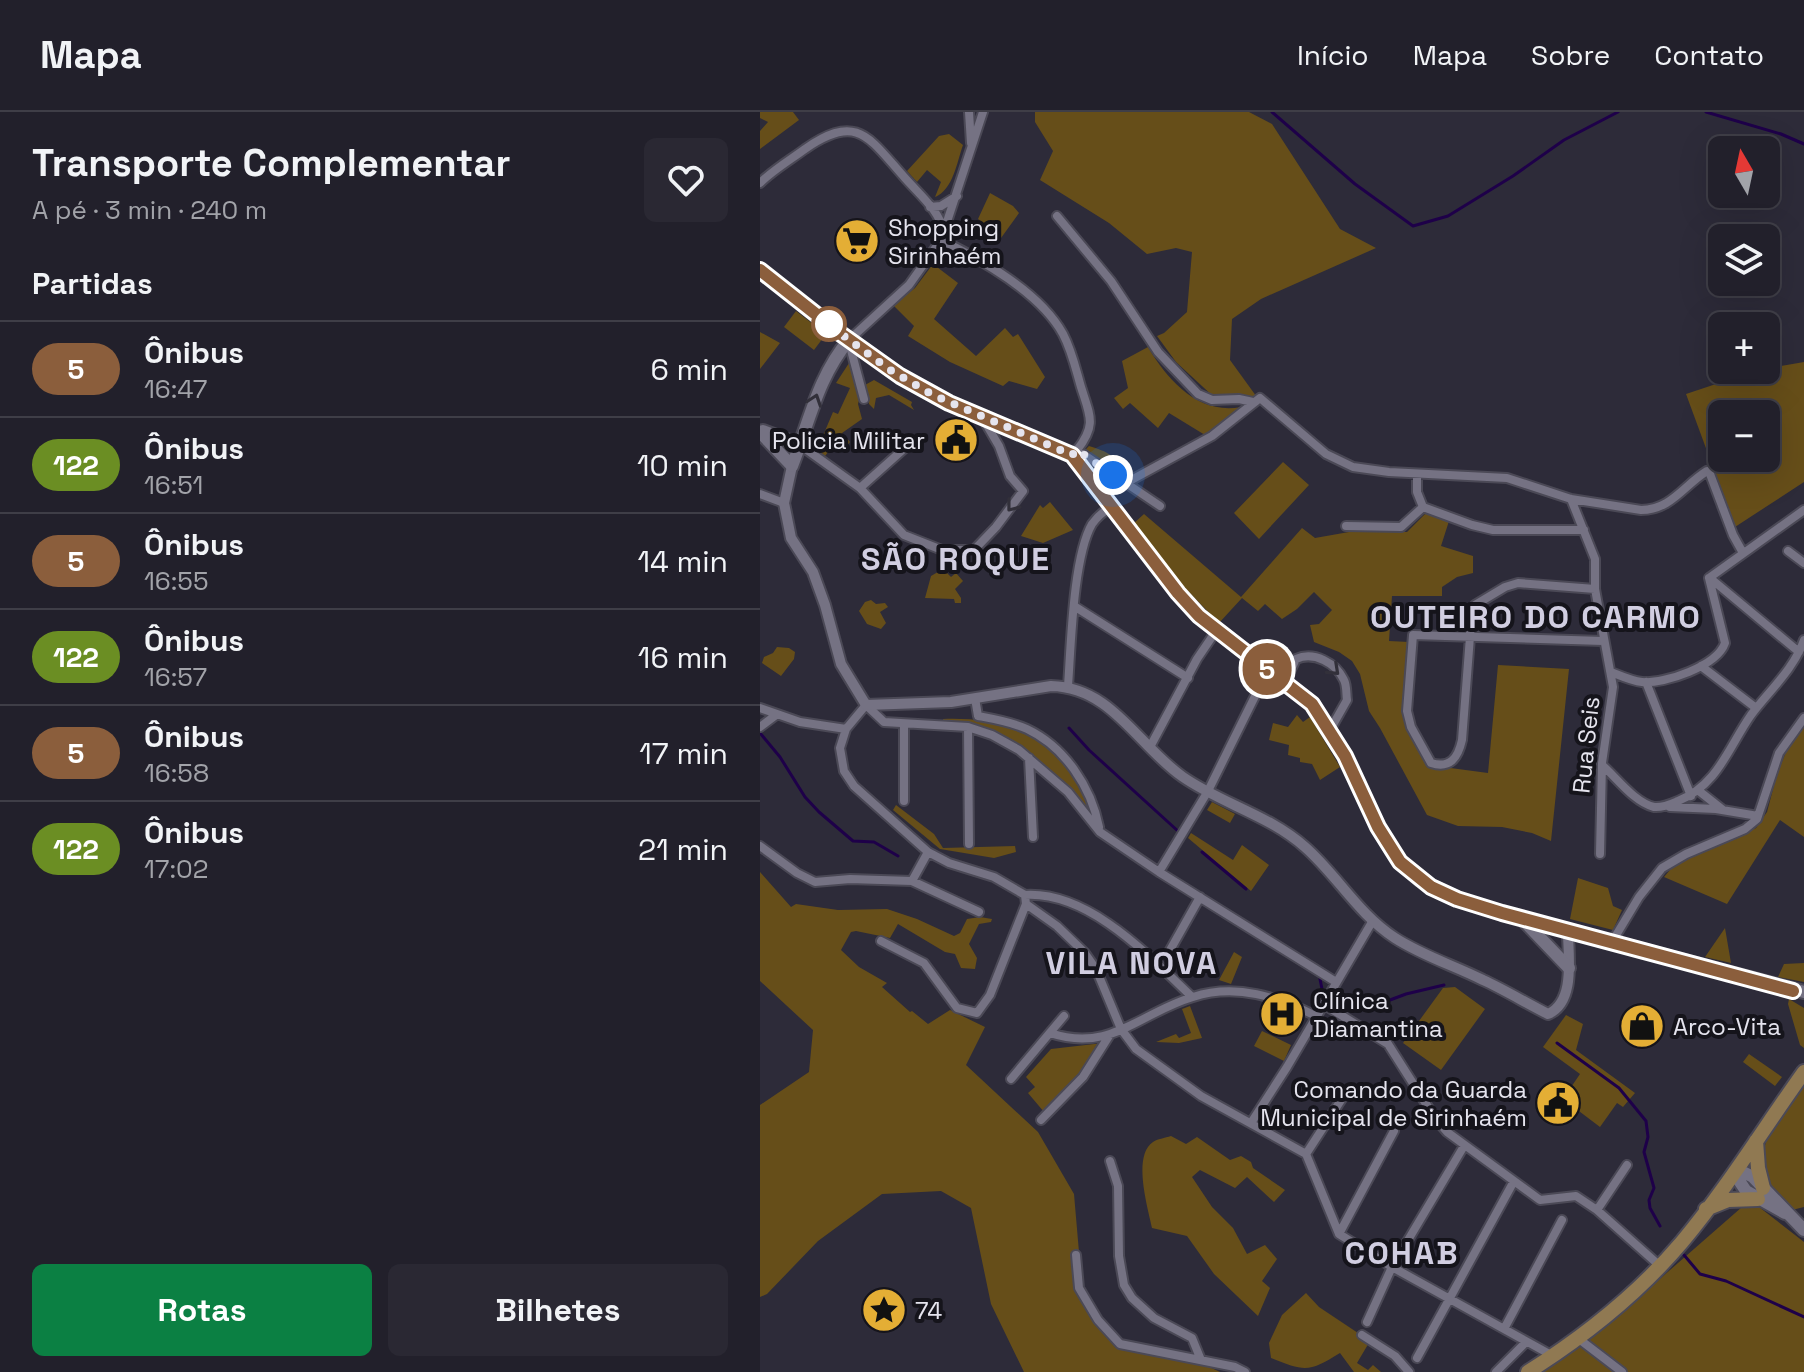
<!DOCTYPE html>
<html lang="pt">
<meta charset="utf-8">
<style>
body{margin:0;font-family:"Space Grotesk",sans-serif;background:#2a2833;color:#f1f3f6;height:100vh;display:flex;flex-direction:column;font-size:30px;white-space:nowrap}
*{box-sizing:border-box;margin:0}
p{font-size:26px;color:#a2a3a9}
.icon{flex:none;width:44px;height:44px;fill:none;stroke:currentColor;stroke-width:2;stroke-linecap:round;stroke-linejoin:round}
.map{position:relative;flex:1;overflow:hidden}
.sheet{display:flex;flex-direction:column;background:#22202b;width:760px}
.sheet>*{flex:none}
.badge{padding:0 16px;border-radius:26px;font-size:28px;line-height:52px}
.needle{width:52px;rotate:351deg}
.tools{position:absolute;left:948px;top:24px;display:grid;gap:16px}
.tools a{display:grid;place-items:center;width:72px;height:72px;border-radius:12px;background:#22202b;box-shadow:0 8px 32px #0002,0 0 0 2px #3f3e47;font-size:40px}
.you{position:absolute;width:40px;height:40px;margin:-20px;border:6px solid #fff;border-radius:50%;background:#1a73e8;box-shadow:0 0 0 12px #1a73e833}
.map>.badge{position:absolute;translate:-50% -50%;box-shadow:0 0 0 4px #fff}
h2{padding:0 32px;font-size:30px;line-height:72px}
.round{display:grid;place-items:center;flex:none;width:84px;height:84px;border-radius:12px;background:#2a2833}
.summary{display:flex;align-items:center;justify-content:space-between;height:136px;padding:0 32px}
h1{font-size:38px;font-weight:700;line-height:60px}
.cta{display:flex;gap:16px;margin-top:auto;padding:16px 32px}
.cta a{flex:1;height:92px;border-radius:12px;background:#0b8043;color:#fff;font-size:32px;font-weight:700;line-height:92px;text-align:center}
.cta a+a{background:#2a2833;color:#f1f3f6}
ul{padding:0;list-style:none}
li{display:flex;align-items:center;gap:24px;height:96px;padding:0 32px;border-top:2px solid #3f3e47}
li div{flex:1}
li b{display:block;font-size:30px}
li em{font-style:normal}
li .badge{min-width:88px;font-weight:700;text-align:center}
header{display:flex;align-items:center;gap:48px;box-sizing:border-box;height:112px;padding:0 40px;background:#22202b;border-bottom:2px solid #3f3e47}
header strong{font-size:38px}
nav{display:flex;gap:44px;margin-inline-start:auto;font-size:28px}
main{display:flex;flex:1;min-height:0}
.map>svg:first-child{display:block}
</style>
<header>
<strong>Mapa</strong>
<nav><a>Início</a><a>Mapa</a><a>Sobre</a><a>Contato</a></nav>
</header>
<main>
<section class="sheet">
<div class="summary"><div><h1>Transporte Complementar</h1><p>A pé · 3 min · 240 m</p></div><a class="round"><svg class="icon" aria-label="heart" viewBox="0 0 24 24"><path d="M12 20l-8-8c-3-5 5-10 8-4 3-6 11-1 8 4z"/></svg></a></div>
<h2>Partidas</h2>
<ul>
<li><span class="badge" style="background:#8b5e3c;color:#fff">5</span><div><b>Ônibus</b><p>16:47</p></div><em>6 min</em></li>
<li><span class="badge" style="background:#6b8e23;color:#fff">122</span><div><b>Ônibus</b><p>16:51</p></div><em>10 min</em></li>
<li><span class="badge" style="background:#8b5e3c;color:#fff">5</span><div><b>Ônibus</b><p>16:55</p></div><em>14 min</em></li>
<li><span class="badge" style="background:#6b8e23;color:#fff">122</span><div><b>Ônibus</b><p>16:57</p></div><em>16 min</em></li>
<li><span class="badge" style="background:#8b5e3c;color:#fff">5</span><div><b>Ônibus</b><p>16:58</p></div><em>17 min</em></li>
<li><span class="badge" style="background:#6b8e23;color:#fff">122</span><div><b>Ônibus</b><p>17:02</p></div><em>21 min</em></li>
</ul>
<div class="cta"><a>Rotas</a><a>Bilhetes</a></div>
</section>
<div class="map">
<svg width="1044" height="1260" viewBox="0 0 1044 1260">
<rect width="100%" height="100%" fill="#2d2b39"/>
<path fill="#664e19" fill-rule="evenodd" d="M0,0h33l6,8 -39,29v-18l8,-9 -8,-4z
M275,0h214l23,12 68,105 36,19 -115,51 -29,20 -2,41 29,40 -43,-1 -40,-37 -19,-26 7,-3 23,-21 5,-60 -16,-4 -29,6 -38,-31 -69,-43 13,-29 -18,-29z
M189,22l14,11c-6,17 -10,45 -28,52l6,-15 -14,-12 -10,12 -10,-11 32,-35z
M230,81l23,13 6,7 -18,25 -23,-19z
M173,152l25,19 -24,36 42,37 29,-28 8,9 5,-3 27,43 -8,12 -28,-8 -6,5 -53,-24 -42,-26 6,-10 -21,-21 22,-17z
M36,199l30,23 -12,16 -30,-23z
M0,220l20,11 -20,26z
M388,235c20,34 51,68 93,60l-36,28 -36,-22 -11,15 -28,-25 -7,6 -9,-11 14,-10 -6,-27z
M91,248l9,37 -2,7 4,15 -20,14 8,9 -9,10 -8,-6 -8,10 -8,-6 16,-38 5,2 12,-26 -14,-5z
M1044,250v120l-69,45 -49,-133 72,-24zM962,302h44v44h-44z
M114,268l38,22 -1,3 3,5 -25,-15 -13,3 -2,11 -5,-5 -4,-19z
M329,334c17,5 32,11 34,30l-40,-24z
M523,350l26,23 -50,54 -25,-26z
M290,390l23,28 -30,13 -22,-7 19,-31 3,3z
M667,400l22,9 -8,25 32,10v17l-16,4 -15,10v9h-50l-3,45 20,1 -2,83 21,40 60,8 10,-108 71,4 -18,172 -19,-8 -30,-6 -44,-1 -31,-11 -47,-87 -11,-17 -9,-37 -8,-13 -13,-9 -25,-10 -4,-17 9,-1 13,-14 -18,-18 -17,17 -15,10 -17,-15 -7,7 -16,-13 -23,25 -35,-36 -51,-63 11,-10 97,83 61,-69 13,10 34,-6h58z
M183,457l8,8 5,-4 7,8 -8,8 6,9v5h-6l-1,-4 -29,-1 6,-22z
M111,488l5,4 9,-1 3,4 -8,5 6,11 -5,6 -14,-5 -8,-13 6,-9z
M17,535l12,1 6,4 -1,7 -13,17 -19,-13 2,-6 9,-4z
M537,603l6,7 7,-5 30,50 -20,13 -8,-16 -12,-2v-4l-12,-3 1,-10 -20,-5 4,-17 15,4z
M183,607c27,-1 55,2 81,12 29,11 63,56 69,86l-36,-39 -81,-51 -33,-6z
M1044,613v112l-24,-17 -53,84 -63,-27 10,-12 82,-37 11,-16 10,-38 13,-32z
M452,690l23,12 -5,9 -23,-13z
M136,693l38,29 9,14 72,-2 1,6 -22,6 -54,-9 -47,-39z
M431,721l42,27 9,-15 27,20 -18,26 -63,-53z
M0,760l31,35 5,-3 42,6 49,-1 30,10 37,17 6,-3 7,-14 13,-2 12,2 -1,3 -12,2 -10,20 8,14 -2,11 -14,-1 -6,-14 -10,-2 -47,-28 -8,14 -34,-7 -5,1 -10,18 18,17 28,16 -5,4 28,25 2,-1 16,13 22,-14 35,17 -19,38 72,67 36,62 8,93 27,49 92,27 19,9h-196l-33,-68 -20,-96 -30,-17 -59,3 -64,47 -51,53 -7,3v-192l49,-33 4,-42 -53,-49z
M818,766l30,10 5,18 9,4 -9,20 -43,-11z
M965,816l6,35 -26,-6z
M474,840l8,5 -11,27 -12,-4z
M1044,851v19l-26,-5 6,-13z
M695,875l30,22 -44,61 -38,-27 40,-55z
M1029,887l15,9v40l-4,-3 -12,-41z
M430,894l12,32 -23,5 -23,-1 20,-8 3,4 12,-5 -9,-24z
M806,903l17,9 -7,26 59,43 -12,14 -6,-4 -17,24 -37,-28 17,-25 -37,-27z
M502,919l29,14 -7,16 -30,-15z
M343,931l-35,50 -24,19 -16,-19 7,-6 -9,-10 25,-28z
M989,942l33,23 -7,9 -32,-24z
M1044,964v131l-16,4c-6,-7 -16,-16 -20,-25 -18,-41 15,-77 36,-110z
M411,1024l15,8 11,-7 33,23 11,-4 10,6 2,6 32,22 -11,12 -27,-25 -12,11 -35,-18 -8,7 20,30 21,21 14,26 18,-9 12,14 -15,22 8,7 -12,28 -44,-42 -27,-38 -35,-8c-4,-20 -20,-72 1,-86 4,-3 12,-4 18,-6z
M990,1088l54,42v130h-279l121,-81z
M546,1181l13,14 51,34 -13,22 11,7 5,-5 8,7h-27l-14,-19c-31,19 -34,19 -69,5l-2,-15 13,-28z"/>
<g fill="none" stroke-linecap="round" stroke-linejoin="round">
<path stroke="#1e0049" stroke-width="3" d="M512,0l83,72 58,42 35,-10 65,-40 51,-36 54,-28
M946,0l75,22 23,10
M309,616l20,22 90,82
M0,621l20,24 25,40 14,15 34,29 21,1 24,14
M442,740l44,37
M560,867l3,15
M597,895l17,-1 32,-12 38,-9
M797,931l62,45 27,33 2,16 -4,15 10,36 -5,12 1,8 10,18
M924,1143l16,19 26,7 78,36"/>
<g stroke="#4b4956" stroke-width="12">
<path id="minor" d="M209,0l2,31
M0,71c13,-13 30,-23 45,-34 53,-37 64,-11 100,29 15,17 35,33 39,55
M170,95l11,-1 16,-10
M297,104l54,65 47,71 40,42 14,6 27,-1 14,3
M181,128c41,20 99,52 122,94 9,17 13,36 18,53 9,29 16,38 -4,63l83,56
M89,228l60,-55 32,-45 42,-128
M92,230l-1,8 13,49
M40,333l60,43 44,47 38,15h32l22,-23 27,-36 -13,-15 -11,-30 -17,-29
M657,362v18l6,15 49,18 21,5h91
M364,372l88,-48 48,-38 66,56 27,13 36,5 118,6 64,21 70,11c30,0 43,-25 66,-39l3,3 23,61 10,18
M100,376l47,-42
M0,382l24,9
M811,387l24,60v30l18,98 -11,76 -2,91
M586,414l55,1 22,-20
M1028,439l16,12
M949,466l95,-68
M950,466l89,74
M835,477l-77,-6 -13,4 -30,18 -3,6 -10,129c-4,18 -12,29 -31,23l-20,-36 -4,-16 6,-76 190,6
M314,494l114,72
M941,554l55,42
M851,560c10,4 21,9 31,10 23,2 75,-16 83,-39l-16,-65
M525,570l11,-23c18,-8 40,4 48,21 3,6 2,14 3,20l-17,30
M886,570l45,114
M308,574c3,-40 5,-129 24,-162 5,-7 12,-13 19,-17
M215,586l3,18c16,3 34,6 49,13 38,18 64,58 72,98
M0,596l40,14 46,7
M0,615l16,-12
M208,615l1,117
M390,635l47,-88 19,-28
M269,646l4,79
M842,653c15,13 32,37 52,42 9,1 17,-3 24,-6 40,-16 50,-53 73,-86 18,-24 43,-46 53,-75
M939,679l24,19
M144,689v-77
M910,695l46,2 42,7
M0,734l37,27 18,9 35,-3 62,2 67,31
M399,760l49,-81 60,-121
M152,769l16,-29
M265,783c64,-4 124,61 167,102
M121,829l43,22 33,45 20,5 13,-18 36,-91
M852,830l27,-45 23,-29 24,-14 59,-25 12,-10 22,-66 25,-35
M409,840l31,-55
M576,870l-177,-110 -59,-40 -32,-40 -49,-42 -27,-15 -24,-8 -84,-5 -18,-17 -20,24 -6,19 4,23 10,15 74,66 21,11 45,14 31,18 1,9 31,22 27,26 12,17 25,60 15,20 65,47 105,58 33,80 53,33 161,89
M563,892l65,40 47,74 12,14 93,68 36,-4 21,14 63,56
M290,921c61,20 89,-20 143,-36 43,-14 85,0 123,19
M251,967l53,-63
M281,1008l42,-43 26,-41
M491,1011l36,-56 85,-145
M546,1042l39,-60
M350,1049l8,25 1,70 5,29 8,13 22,20 38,20 9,22
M837,1098l30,-45
M579,1122l55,-103
M316,1143l3,33 19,32 22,24 115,23 10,5
M607,1210l25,-55 72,-121
M744,1217l58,-109
M602,1223l33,21 14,16
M819,1227l43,33
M657,1246l97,-177
M736,1260l30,-30"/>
</g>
<g stroke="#4b4956" stroke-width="14">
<path id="tertiary" d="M32,354l-8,37 7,35 22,34 12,33 16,59 25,41 85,-3 100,-16c61,1 87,60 132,91 39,27 86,38 122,70 32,28 53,67 90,91 28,18 58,27 88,42 22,10 43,23 65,34 28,-12 20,-58 20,-83"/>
</g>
<g stroke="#4b4956" stroke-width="16">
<path id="secondary" d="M0,158l81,64 59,42 49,27 123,52 106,138 21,23 113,88 33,52 33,71 18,31 24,22 37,19 66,20 281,73
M3,319l37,14
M0,320l32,34c17,-43 26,-90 57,-126
M765,810l44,46
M1025,1101l-39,-22 -12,-18h11l8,4 51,53"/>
</g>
<g stroke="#4b4956" stroke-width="18">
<path id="primary" d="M996,1029l2,27 5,20
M946,1097l22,-9 30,-1
M768,1260c57,-36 110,-78 154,-130 45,-54 82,-114 122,-170"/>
</g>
<use href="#minor" stroke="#757283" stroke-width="8"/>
<use href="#tertiary" stroke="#757283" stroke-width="10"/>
<use href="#secondary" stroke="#757283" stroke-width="12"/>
<use href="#primary" stroke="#907952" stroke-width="14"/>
</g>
<defs><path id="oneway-chevron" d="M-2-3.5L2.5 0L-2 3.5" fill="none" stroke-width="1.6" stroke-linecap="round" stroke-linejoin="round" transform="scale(2)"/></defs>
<g stroke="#32303a">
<use href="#oneway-chevron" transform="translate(55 288) rotate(-71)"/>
<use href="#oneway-chevron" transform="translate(252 394) rotate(128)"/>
<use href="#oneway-chevron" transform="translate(574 558) rotate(43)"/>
</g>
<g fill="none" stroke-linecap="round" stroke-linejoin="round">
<g stroke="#fff" stroke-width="18">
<path id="line" d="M0,158l81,64 59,42 49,27 123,52 106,138 21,23 113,88 33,52 33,71 22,35 31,25 26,12 45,14 291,78"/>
</g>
<use href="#line" stroke="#8b5e3c" stroke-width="12"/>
<path stroke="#e5e4ee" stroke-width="8" stroke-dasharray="0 14.4" d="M69,212l-4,-2 65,48 43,25 139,60 5,-5 36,25"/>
</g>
<defs>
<g id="supermarket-disc" transform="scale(2.3)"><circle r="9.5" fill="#e4ae35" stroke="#15141b"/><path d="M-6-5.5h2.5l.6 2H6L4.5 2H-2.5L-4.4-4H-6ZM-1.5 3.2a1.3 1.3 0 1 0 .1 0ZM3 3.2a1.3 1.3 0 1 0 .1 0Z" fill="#111"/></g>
<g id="civic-disc" transform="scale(2.3)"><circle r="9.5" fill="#e4ae35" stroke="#15141b"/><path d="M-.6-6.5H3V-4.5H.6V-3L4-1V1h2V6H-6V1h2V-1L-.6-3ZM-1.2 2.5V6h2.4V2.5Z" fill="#111"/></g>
<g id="hospital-disc" transform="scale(2.3)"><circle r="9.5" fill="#e4ae35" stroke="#15141b"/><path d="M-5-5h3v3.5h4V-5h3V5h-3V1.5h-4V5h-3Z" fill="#111"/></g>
<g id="shop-disc" transform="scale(2.3)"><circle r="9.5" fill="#e4ae35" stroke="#15141b"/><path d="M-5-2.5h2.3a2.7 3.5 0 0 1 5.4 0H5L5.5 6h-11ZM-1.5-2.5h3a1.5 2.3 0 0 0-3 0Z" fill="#111"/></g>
<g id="sight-disc" transform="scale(2.3)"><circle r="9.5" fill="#e4ae35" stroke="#15141b"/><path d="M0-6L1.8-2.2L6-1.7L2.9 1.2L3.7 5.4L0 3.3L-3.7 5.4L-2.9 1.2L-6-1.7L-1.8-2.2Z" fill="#111"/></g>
</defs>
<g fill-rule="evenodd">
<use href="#supermarket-disc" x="97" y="129"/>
<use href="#civic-disc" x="196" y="328"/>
<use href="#hospital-disc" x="522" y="902"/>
<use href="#shop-disc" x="882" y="914"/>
<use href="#civic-disc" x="798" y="991"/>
<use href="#sight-disc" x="124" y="1198"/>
</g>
<circle fill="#fff" stroke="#8b5e3c" stroke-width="4" cx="69" cy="212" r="16"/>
<g text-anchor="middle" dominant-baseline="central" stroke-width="8" stroke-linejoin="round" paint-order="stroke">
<g font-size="24" fill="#e5e4ee" stroke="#15141b" text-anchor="start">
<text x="128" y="115">Shopping<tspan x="128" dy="28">Sirinhaém</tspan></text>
<text x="165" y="328" text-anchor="end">Policia Militar</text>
<text x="553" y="888">Clínica<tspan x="553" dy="28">Diamantina</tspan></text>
<text x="913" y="914">Arco-Vita</text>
<text x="767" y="977" text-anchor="end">Comando da Guarda<tspan x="767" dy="28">Municipal de Sirinhaém</tspan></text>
<text x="155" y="1198">74</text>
</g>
<g font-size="24" fill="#e5e4ee" stroke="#15141b">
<text transform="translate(826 633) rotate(-84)">Rua Seis</text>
</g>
<g font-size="32" font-weight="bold" letter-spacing="2" fill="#d1cee1" stroke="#15141b">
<text x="196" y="447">SÃO ROQUE</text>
<text x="776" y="505">OUTEIRO DO CARMO</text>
<text x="372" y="851">VILA NOVA</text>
<text x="642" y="1141">COHAB</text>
</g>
</g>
</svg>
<div class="tools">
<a><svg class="needle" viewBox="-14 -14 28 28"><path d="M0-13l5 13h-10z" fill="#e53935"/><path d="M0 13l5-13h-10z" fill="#a2a3a9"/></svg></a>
<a><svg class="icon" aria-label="layers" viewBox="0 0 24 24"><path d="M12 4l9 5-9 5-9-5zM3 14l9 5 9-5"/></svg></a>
<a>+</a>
<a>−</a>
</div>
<div class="you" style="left:353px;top:363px"></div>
<b class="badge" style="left:507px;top:557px;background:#8b5e3c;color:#fff">5</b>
</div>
</main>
